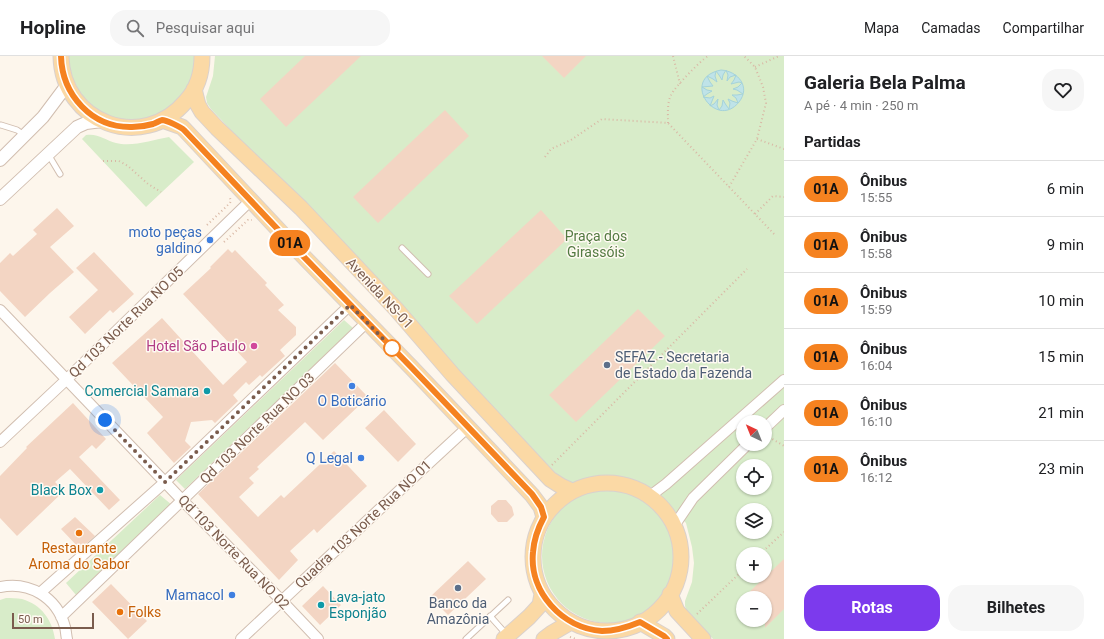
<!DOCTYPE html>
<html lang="pt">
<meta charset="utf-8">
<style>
body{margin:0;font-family:Roboto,sans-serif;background:#f6f6f6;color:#202124;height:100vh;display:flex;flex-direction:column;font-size:15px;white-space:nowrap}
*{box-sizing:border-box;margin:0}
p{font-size:13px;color:#757577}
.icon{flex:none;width:22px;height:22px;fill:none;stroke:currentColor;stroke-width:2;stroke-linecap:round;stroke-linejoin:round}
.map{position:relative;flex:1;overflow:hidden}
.panel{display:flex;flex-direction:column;background:#fff;width:320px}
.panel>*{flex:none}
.badge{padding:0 8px;border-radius:13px;font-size:14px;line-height:26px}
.needle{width:26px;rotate:317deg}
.fabs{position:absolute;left:736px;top:359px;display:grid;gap:8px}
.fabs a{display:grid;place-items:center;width:36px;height:36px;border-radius:50%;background:#fff;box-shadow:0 1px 3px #0004;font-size:20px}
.scale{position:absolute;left:12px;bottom:10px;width:82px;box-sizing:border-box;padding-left:4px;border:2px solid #7a5c4d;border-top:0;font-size:11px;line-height:14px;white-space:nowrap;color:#7a5c4d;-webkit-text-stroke:3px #fffaf3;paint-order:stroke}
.you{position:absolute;width:20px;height:20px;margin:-10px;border:3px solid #fff;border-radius:50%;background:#1a73e8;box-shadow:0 0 0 6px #1a73e833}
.map>.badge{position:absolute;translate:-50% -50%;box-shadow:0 0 0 2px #fff}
h2{padding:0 20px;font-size:15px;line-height:36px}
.round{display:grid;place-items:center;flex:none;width:42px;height:42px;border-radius:16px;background:#f6f6f6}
.headline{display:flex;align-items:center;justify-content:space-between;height:68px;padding:0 20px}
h1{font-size:19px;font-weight:700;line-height:30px}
.cta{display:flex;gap:8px;margin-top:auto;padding:8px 20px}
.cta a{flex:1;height:46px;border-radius:16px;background:#7c3aed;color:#fff;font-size:16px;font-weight:700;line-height:46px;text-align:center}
.cta a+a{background:#f6f6f6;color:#202124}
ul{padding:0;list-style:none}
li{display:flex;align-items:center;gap:12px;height:56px;padding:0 20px;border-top:1px solid #e0e0e0}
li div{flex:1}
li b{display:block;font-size:15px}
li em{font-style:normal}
li .badge{min-width:44px;font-weight:700;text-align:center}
header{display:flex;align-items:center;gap:24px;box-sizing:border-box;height:56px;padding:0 20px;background:#fff;border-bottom:1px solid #e0e0e0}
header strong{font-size:19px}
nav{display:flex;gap:22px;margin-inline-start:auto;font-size:14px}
.search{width:280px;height:36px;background:#f6f6f6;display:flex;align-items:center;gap:10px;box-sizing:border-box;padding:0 14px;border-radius:16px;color:#757577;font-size:15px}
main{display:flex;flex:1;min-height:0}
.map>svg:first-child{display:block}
</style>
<header>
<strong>Hopline</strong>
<div class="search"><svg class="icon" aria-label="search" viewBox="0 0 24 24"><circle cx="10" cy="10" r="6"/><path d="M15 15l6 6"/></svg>Pesquisar aqui</div>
<nav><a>Mapa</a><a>Camadas</a><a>Compartilhar</a></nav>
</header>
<main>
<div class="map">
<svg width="784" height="583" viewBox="0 0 784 583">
<rect width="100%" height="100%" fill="#fdf6ec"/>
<path fill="#d8ecc9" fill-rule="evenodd" d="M68,0h128l-4,22 -6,13 -15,16 -21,11 -19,2 -16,-2 -18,-8 -14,-12 -12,-23z
M215,0h569v583h-71l-26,-28 -2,-5v-5l7,-19 2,-19 -2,-16 -6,-24 -32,-34 -6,-1 -16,-6 -15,-2 -21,1 -20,6 -12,-5 -353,-373 -4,-6 -1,-6 7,-21zM743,366h22v22h-22zM743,410h22v22h-22zM743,454h22v22h-22zM743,498h22v22h-22zM743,542h22v22h-22z
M86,79c12,-2 19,5 30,8 16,4 37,-3 53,-6l25,25 -48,45 -64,-68z
M344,264l9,8 -168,161 -9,-9z
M542 500a67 67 0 1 1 134 0a67 67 0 1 1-134 0Z
M160,439l12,10 -96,90 -10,-12z
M6,542c5,0 11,0 16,1 20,6 30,21 33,40h-55v-39z"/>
<path fill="#bfe3e8" stroke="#a5d3da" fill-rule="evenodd" d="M721,14c17,1 30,17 18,32 -23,29 -60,-24 -18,-32zM726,14l2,5 -1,6 3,-4 6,-2 -2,5 -3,4 8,-2 3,1 -4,4 -5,2 4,1 6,4 -6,1h-5l4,3 2,5 -6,-2 -4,-2 2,4 -1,6 -3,-4 -3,-5 -1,6 -3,4 -2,-5 1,-6 -4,5 -4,2 4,-10 -4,2 -7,-1 4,-3 5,-3 -5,-1 -5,-3 11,-1 -3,-4 -3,-6 6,3 4,3 -2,-6 1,-5 3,4 3,5 1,-5z"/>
<path fill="#f3d5c3" d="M305,0h56l-75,71 -26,-28z
M542,0h44l-22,22z
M445,54l24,26 -91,87 -25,-26z
M57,152l17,18 -24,21 24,25 -24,21 -25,24 -25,-26v-28l10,-10 3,3 24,-22 -4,-4z
M541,154l26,29 -90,85 -28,-28z
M228,193l4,4 3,-3 32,33 -2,2 19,20 -6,5 18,17v8l-16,15 5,6 -23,21 -2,-2 -11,10 -3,-3 -13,13 5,6 -23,22 -3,-3 -21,2 -6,19 6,6 -17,16 -27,-30 16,-16 -51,-54 50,-45 61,67 24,-23 -64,-68 28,-26 -1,-1z
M94,196l40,42 -21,19 -3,-3 -25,24 -16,-17 29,-27 -22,-22z
M638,253l27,27 -89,86 -27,-27z
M335,307l33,34 -45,43 -18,-18 -48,45 2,2 -10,9 5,5 -15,14 19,20 23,-22 3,3 50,-47 33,35 -50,47 -3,-4 -24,22 8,9 -19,20 -81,-86z
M73,347l33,36 -10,10 -4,-4 -13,12 41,43 -11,10 -39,-41 -15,13 9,9 -47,45 -17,-18v-42l27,-28 -1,-1z
M384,354l32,34 -18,18 -33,-34z
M498,444h8l6,7 2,8 -7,7h-9l-7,-8v-8z
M75,461l20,19 -15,13 -19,-20z
M784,503v50l-19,19v-30h-22z
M468,505l18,18 -38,36 -18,-18z
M111,528l36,37 -19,18 -36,-37z
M323,530l18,19 -21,20 -18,-19z"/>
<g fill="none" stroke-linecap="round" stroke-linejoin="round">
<g stroke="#d1beb0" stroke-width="7">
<path id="service" d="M0,69h1l16,5 7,5
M48,98l12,20
M402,192l26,26
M490,560l17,19
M466,583l42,-39"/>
</g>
<g stroke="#d1beb0" stroke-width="12">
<path id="minor" d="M0,254l182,190 99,100 37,39
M765,372l19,-18
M0,386l66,-62 185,-180
M650,440l16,-12 118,-104
M674,470l19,-28 55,-54
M0,531c29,-6 57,10 65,40 1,3 1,8 2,12
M40,537l125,-111 185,-177
M61,561l306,-295
M241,583l175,-164 52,-48"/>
</g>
<g stroke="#d1beb0" stroke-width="14">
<path id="tertiary" d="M0,104l43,-43 24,-32
M0,143l77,-72 9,-4 16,-2"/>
</g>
<g stroke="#dad1cd" stroke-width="17">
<path id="primary" d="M61,0c1,67 82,97 125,45 11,-12 16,-29 16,-45
M194,33l4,16 4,7 15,16 84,80 95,101 57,66 97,104 11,7 11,5
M162,64l20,7 3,3 118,126 108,111 121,128 9,12 3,10
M533 501a74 74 0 1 1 148 0a74 74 0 1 1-148 0Z
M670,538l7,17 26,28
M640,566l24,14 3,3
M504,583l25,-22 11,-12 2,-11
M544,583l8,-6 19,-11"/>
</g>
<path stroke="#d9b8a5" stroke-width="2" stroke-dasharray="1 3" stroke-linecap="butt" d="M673,0l7,28
M755,11l24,-11
M668,67c0,-9 -1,-20 3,-28 3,-7 30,-35 37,-39
M757,83l27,10
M545,101l6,-8 20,-9 31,-21 66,4 107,112
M103,105h16l9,5 20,18 13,8
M729,131l28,-48 9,-36 -3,-16 -8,-20 -11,-11
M755,158l18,-18 11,1
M207,169l23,-22 1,-2 -1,-3
M224,186l24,-22h4
M769,381l15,9
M552,409l195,-196
M760,498l24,-22
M697,558l46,-44
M570,581l6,2"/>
<use href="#service" stroke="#fff" stroke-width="5"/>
<use href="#minor" stroke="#fff" stroke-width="10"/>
<use href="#tertiary" stroke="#fff" stroke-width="12"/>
<use href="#primary" stroke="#fbd9a5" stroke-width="15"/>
</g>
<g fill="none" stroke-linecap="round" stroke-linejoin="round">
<g stroke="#fff" stroke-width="9">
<path id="line" d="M61,0c1,39 31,72 71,71 7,0 14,-1 21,-3 3,-1 6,-3 9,-4 4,0 19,7 22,10l119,126 108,111 121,127 9,13 3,10c-6,11 -10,22 -11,35 -4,40 29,76 69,79 13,0 26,-4 38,-9l24,14 3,3"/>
</g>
<use href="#line" stroke="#f58220" stroke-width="6"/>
<path stroke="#7a5c4d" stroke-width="4" stroke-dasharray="0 7.2" d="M105,364l60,62 185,-177 42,43"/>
</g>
<g fill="#3f7fe0" stroke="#fffaf3" stroke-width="1.5">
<circle cx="210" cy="184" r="4"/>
<circle cx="352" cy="330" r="4"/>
<circle cx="361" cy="402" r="4"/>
<circle cx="232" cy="539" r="4"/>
</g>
<circle fill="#d1479c" stroke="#fffaf3" stroke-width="1.5" cx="254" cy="290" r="4"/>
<circle fill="#fff" stroke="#f58220" stroke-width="2" cx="392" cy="292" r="8"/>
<g fill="#5c6f8a" stroke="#fffaf3" stroke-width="1.5">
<circle cx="607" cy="309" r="4"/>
<circle cx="458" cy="532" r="4"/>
</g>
<g fill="#0f9aa8" stroke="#fffaf3" stroke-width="1.5">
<circle cx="207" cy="335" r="4"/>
<circle cx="100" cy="434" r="4"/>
<circle cx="321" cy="549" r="4"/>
</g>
<g fill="#e8710a" stroke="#fffaf3" stroke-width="1.5">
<circle cx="79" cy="477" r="4"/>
<circle cx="120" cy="556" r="4"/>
</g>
<g text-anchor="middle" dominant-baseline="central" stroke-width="3" stroke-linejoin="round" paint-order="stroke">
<g font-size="14" fill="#366cbe" stroke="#fffaf3" text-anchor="end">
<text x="202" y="176">moto peças<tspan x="202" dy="16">galdino</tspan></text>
<text x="352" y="345" text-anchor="middle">O Boticário</text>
<text x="353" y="402">Q Legal</text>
<text x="224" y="539">Mamacol</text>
</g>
<g font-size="14" fill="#537a41" stroke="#fffaf3">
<text x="596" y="180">Praça dos<tspan x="596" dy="16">Girassóis</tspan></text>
</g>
<g font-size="14" fill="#7a5c4d" stroke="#fffaf3">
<text transform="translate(380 237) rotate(47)">Avenida NS-01</text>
<text transform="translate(126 266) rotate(-44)">Qd 103 Norte Rua NO 05</text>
<text transform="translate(257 372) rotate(-44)">Qd 103 Norte Rua NO 03</text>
<text transform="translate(363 468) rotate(-43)">Quadra 103 Norte Rua NO 01</text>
<text transform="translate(234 496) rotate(46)">Qd 103 Norte Rua NO 02</text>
</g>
<g font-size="14" fill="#b23c85" stroke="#fffaf3" text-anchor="end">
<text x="246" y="290">Hotel São Paulo</text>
</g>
<g font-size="14" fill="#4e5e75" stroke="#fffaf3" text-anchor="start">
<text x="615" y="301">SEFAZ - Secretaria<tspan x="615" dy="16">de Estado da Fazenda</tspan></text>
<text x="458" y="547" text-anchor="middle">Banco da<tspan x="458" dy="16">Amazônia</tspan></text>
</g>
<g font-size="14" fill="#0d838f" stroke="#fffaf3" text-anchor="end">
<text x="199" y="335">Comercial Samara</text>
<text x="92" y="434">Black Box</text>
<text x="329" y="541" text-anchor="start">Lava-jato<tspan x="329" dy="16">Esponjão</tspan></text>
</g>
<g font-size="14" fill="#c56008" stroke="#fffaf3">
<text x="79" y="492">Restaurante<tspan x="79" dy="16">Aroma do Sabor</tspan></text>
<text x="128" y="556" text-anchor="start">Folks</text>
</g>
</g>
</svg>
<div class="fabs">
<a><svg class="needle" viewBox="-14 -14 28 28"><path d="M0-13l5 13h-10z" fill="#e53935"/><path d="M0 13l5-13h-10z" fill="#757577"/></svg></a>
<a><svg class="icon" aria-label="locate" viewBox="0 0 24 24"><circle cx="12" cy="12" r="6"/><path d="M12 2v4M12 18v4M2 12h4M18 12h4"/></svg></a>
<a><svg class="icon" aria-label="layers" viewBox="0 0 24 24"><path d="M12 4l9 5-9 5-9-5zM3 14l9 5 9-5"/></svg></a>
<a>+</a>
<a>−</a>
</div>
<div class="scale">50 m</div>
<div class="you" style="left:105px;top:364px"></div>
<b class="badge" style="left:290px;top:187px;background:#f58220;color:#111">01A</b>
</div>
<section class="panel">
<div class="headline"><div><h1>Galeria Bela Palma</h1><p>A pé · 4 min · 250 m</p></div><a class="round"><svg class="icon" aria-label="heart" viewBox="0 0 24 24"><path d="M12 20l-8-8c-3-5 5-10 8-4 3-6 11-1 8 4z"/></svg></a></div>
<h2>Partidas</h2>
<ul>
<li><span class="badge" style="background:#f58220;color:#111">01A</span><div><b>Ônibus</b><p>15:55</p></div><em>6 min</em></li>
<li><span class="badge" style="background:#f58220;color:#111">01A</span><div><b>Ônibus</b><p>15:58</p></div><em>9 min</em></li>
<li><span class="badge" style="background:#f58220;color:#111">01A</span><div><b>Ônibus</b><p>15:59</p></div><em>10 min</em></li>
<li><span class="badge" style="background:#f58220;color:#111">01A</span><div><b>Ônibus</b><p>16:04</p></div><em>15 min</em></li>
<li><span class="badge" style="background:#f58220;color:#111">01A</span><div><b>Ônibus</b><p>16:10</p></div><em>21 min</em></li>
<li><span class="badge" style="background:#f58220;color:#111">01A</span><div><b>Ônibus</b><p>16:12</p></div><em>23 min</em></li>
</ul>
<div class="cta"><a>Rotas</a><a>Bilhetes</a></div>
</section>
</main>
